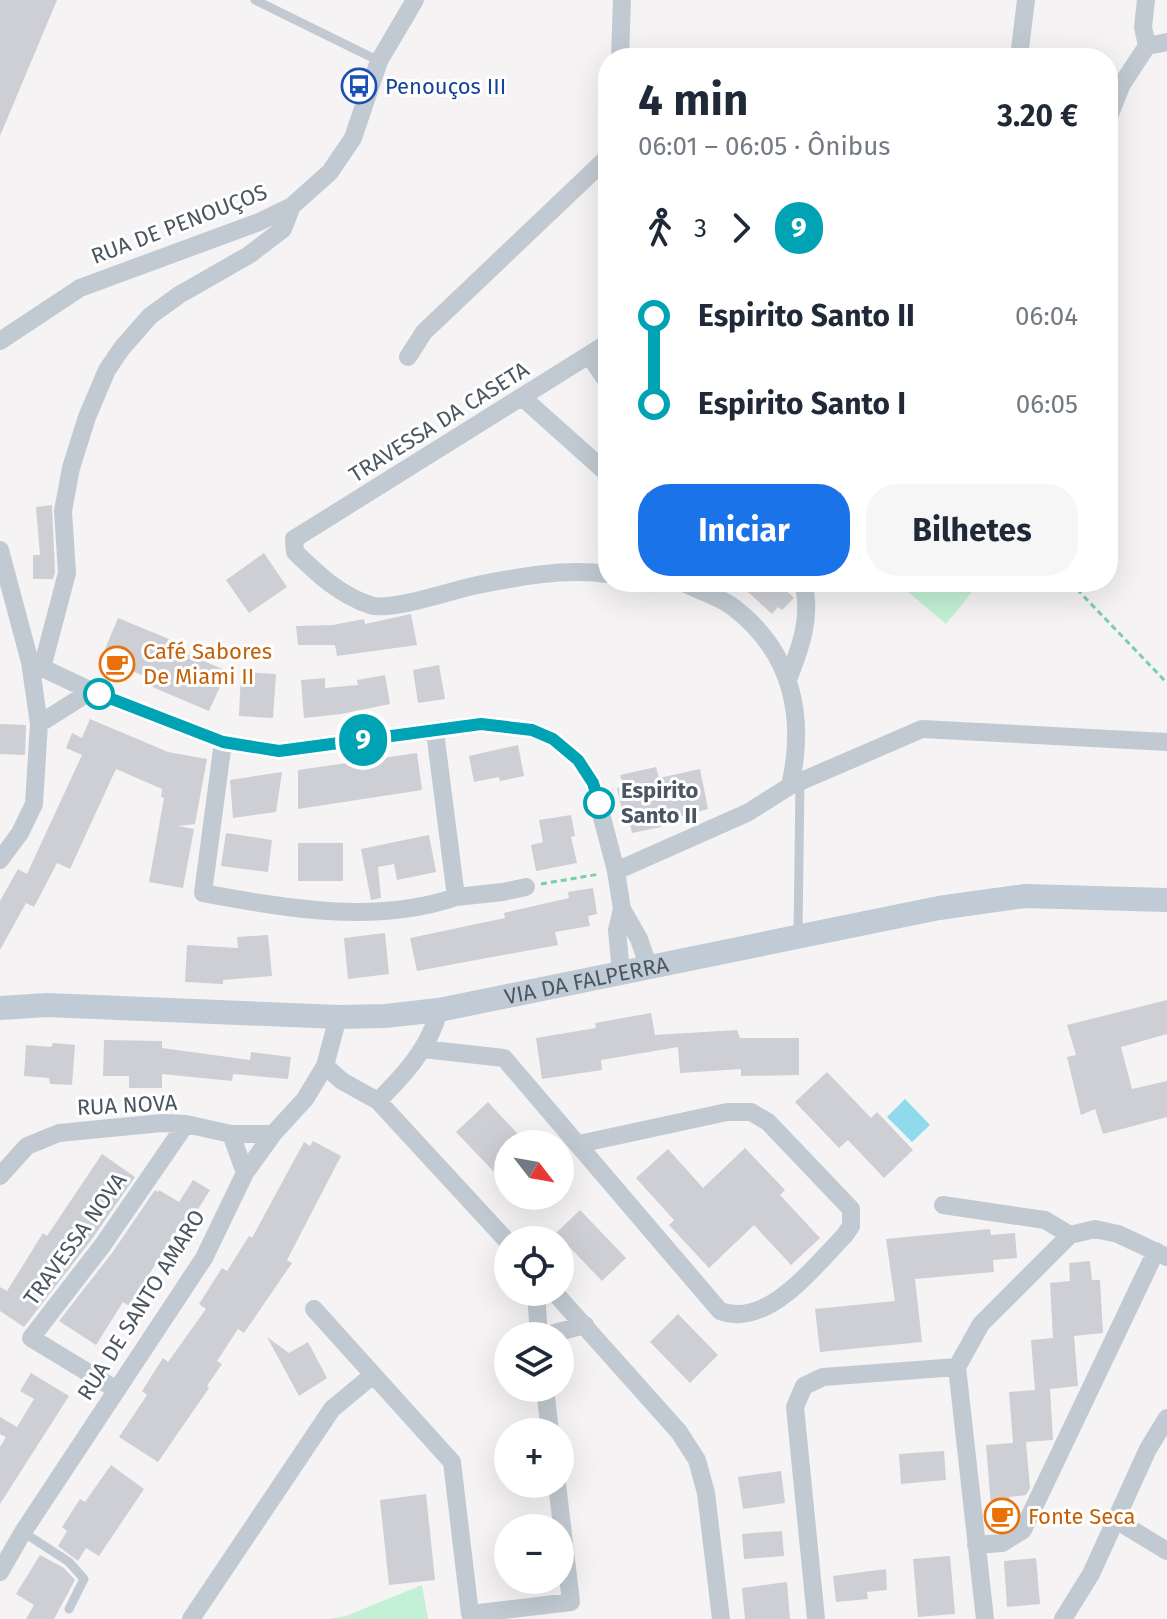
<!DOCTYPE html>
<html lang="pt">
<meta charset="utf-8">
<style>
body{margin:0;font-family:"Fira Sans",sans-serif;background:#f6f6f7;color:#1f2937;height:100vh;display:flex;flex-direction:column;font-size:30px;white-space:nowrap}
*{box-sizing:border-box;margin:0}
p{font-size:26px;color:#747a83}
.icon{flex:none;width:44px;height:44px;fill:none;stroke:currentColor;stroke-width:2;stroke-linecap:round;stroke-linejoin:round}
.map{position:relative;flex:1;overflow:hidden}
.side{position:absolute;left:598px;top:48px;width:520px;height:544px;display:flex;flex-direction:column;background:#fff;border-radius:32px;box-shadow:0 8px 32px #0002}
.side>*{flex:none}
.badge{padding:0 16px;border-radius:26px;font-size:28px;line-height:52px}
.needle{width:52px;rotate:121deg}
.tools{position:absolute;left:494px;top:1130px;display:grid;gap:16px}
.tools a{display:grid;place-items:center;width:80px;height:80px;border-radius:50%;background:#fff;box-shadow:0 8px 32px #0002;font-size:40px}
.map>.badge{position:absolute;translate:-50% -50%;box-shadow:0 0 0 4px #fff}
.legs{display:flex;align-items:center;gap:12px;height:88px;padding:0 40px;font-size:26px}
.legs p{margin-inline-start:auto}
.head{display:flex;align-items:center;justify-content:space-between;height:136px;padding:0 40px}
h1{font-size:44px;font-weight:700;line-height:60px}
.cta{display:flex;gap:16px;margin-top:auto;padding:16px 40px}
.cta a{flex:1;height:92px;border-radius:32px;background:#1a73e8;color:#fff;font-size:32px;font-weight:700;line-height:92px;text-align:center}
.cta a+a{background:#f6f6f7;color:#1f2937}
ul{padding:0 40px;list-style:none}
li{display:flex;align-items:center;gap:28px;height:88px;font-size:30px}
li i{display:grid;place-items:center;width:12px;height:100%;margin:0 10px;background:currentColor}
li i::after{content:'';width:20px;height:20px;margin:-10px;border:6px solid;border-radius:50%;background:#fff}
li p{margin-inline-start:auto}
li:first-child i{background:linear-gradient(#0000 50%,currentColor 0)}
li:last-child i{background:linear-gradient(currentColor 50%,#0000 0)}
.map>svg:first-child{display:block}
</style>
<div class="map">
<svg width="1167" height="1619" viewBox="0 0 1167 1619">
<rect width="100%" height="100%" fill="#f5f3f3"/>
<path fill="#c3f1d5" d="M896,582h84l-34,42z
M422,1585l6,34h-100l18,-3z"/>
<path fill="#90daee" d="M905,1099l25,26 -18,17 -25,-25z"/>
<path fill="#cdcfd5" d="M0,0h57l-57,136z
M52,505l3,67 -2,7h-20v-24h7l-4,-48z
M264,553l23,34 -38,26 -23,-33z
M737,582h54l1,5 -4,5 6,6 -12,12 -4,-3 -6,7z
M411,614l6,31 -80,11 -2,-11h-37l-2,-19 37,-1 31,-6 1,5z
M118,618l51,21 -3,6 61,26 -18,40 -59,-25 2,-7 -51,-20z
M439,665l6,34 -27,4 -5,-33z
M241,672l35,2 -3,44 -34,-2z
M385,675l5,29 -49,10 -37,4 -3,-38 24,-2v10l33,-3 -1,-5z
M90,719l78,33 39,7 -12,65 -17,2 16,3 -11,59 -34,-6 15,-84 -3,-1 1,-8 -46,-20 -46,100 -13,-6 -23,44 -8,-4 -26,47v-49l18,-32 9,5 55,-119 -16,-7 6,-15 10,5z
M0,724l26,1 -1,30 -25,-1z
M518,745l6,31 -24,5 -1,-4 -25,5 -5,-26z
M417,753l5,37 -124,19v-39z
M656,767l3,11 41,-9 8,40 -48,13 1,5 -29,6 -4,-19 -5,1 -6,-27 6,-1 -3,-12z
M282,772l-6,40 -43,6 -3,-38z
M571,815l4,21 -4,1 6,26 -41,8 -5,-26 12,-3 -4,-22z
M226,833l46,7 -4,32 -47,-6z
M429,835l7,37 -39,8 -3,-16 -16,3 3,31 -10,2 -10,-51z
M298,843h45v38h-45z
M593,888l4,26 -9,2 2,10 -35,6 3,13 -141,26 -7,-33 95,-20 -1,-5 65,-15 -1,-6z
M385,933l4,41 -41,5 -4,-41z
M268,935l4,41 -49,4v4l-38,-2 2,-37 51,3 -1,-11z
M1167,1000v34l-46,13 11,42 35,-8v36l-64,17 -8,-25 -14,6 -14,-58 9,-2 -9,-30z
M651,1013l4,22 82,-5 3,8h59v37l-58,1v-7l-61,4 -2,-26 -77,13 1,10 -60,9 -6,-41 60,-10 -1,-5z
M104,1040l58,1v7l88,12 1,-8 40,5 -3,22 -55,-5 -1,7 -70,-7v14h-33v-12h-26z
M53,1043l22,2 -3,40 -22,-1 -1,-6 -25,-2 2,-31 25,2z
M827,1072l44,46 6,-6 36,38 -29,28 -36,-38 -9,8 -44,-46z
M488,1102l39,42h-19v15l-14,13 -38,-40z
M313,1141l28,15 -54,104 5,3 -48,70 -6,-4 -21,32 5,3 -15,22 2,2 -51,74 -39,-25 28,-42 -5,-4 21,-33 5,4 38,-53 -7,-5 23,-36 5,3 22,-35 3,2 52,-96 6,4z
M745,1148l40,42 -5,5 40,43 -29,27 -37,-40 -45,43 -40,-43 5,-5 -38,-42 32,-29 35,39z
M102,1154l33,23 -43,62 -68,88 -24,-16v-24l7,4 36,-58 4,3z
M193,1180l17,10 -25,40 -6,-3 -50,79 -6,-4 -27,43 -37,-24 53,-68 43,-63 3,2 1,-2 20,12z
M580,1210l46,48 -24,23 -46,-48z
M990,1229l1,6 24,-2 2,25 -24,2 1,12 -79,7 7,63 -102,10 -5,-43 80,-8 -9,-62z
M1090,1261l2,19h8l3,53 -29,3 4,50 -28,3 3,51 -40,3 -4,-51 26,-2 -4,-50 22,-2 -3,-55 20,-2 -1,-18z
M678,1314l40,41 -28,28 -40,-41z
M267,1337l22,16 19,-11 19,36 -28,18z
M31,1373l38,23 -69,108v-57l6,-10 -6,-3v-17l17,10 17,-28 -14,-8z
M1026,1442l4,46 -4,7 -17,2 2,27 -9,5 -9,1 -7,-85z
M944,1451l2,29 -45,4 -2,-30z
M111,1465l33,24 -45,67 -13,-8 -8,13 -20,-15 9,-15 -5,-4 18,-28 5,3z
M781,1471l4,32 -42,6 -5,-32z
M426,1494l9,86 -46,5 -9,-85z
M782,1531l2,25 -40,3 -2,-25z
M40,1555l24,13 11,12 -21,39h-28l8,-14 -18,-11z
M950,1556l5,58 -37,3 -5,-58z
M1036,1558l4,46 -33,3 -3,-46z
M886,1569l1,21 -20,2 1,7 -32,3 -3,-26z
M787,1582l3,37h-45l-3,-31z"/>
<g fill="none" stroke-linecap="round" stroke-linejoin="round">
<path stroke="#7ad0a6" stroke-width="3" stroke-dasharray="6 4" stroke-linecap="butt" d="M1070,582l97,101
M541,884l59,-10"/>
<path stroke="#c1cad2" stroke-width="9" d="M255,0l124,61
M798,934l2,-153
M23,1532l46,30 15,17 -15,30"/>
<path stroke="#c1cad2" stroke-width="18" d="M1147,46l20,-4
M620,58l2,-58
M1012,58l7,-1 7,-57
M1108,119l14,-35 25,-38 -4,-19 3,-27
M0,341l80,-53 179,-66 33,-16 38,-34 23,-34 26,-77 36,-61
M608,343l-314,196 1,13c22,21 44,43 75,53 19,7 80,-14 103,-19 44,-9 90,-18 135,-12
M589,355l19,28
M408,357l16,-25 184,-175
M523,398l85,76
M0,550l30,112 9,62 -5,80 -14,29 -20,27
M30,662l61,29 132,51 56,9 202,-27 51,6 21,9 25,21 15,23 23,88 6,38 17,30 10,29
M42,668l25,-95 -4,-62 8,-43 16,-51 20,-47 15,-22 28,-32 29,-21 70,-40 34,-26 9,-23
M789,677c12,-31 23,-61 14,-95
M39,724l52,-33
M223,742l-20,151c82,15 172,32 253,4l-21,-165
M790,786l132,-57 245,13
M616,871l131,-58 43,-27c16,-70 2,-134 -57,-179 -14,-11 -35,-16 -51,-25
M456,897l47,-5 23,-5
M621,973l-4,-43 5,-21
M439,1010c-9,37 -34,64 -61,91l130,141
M338,1017l-13,49 17,15 36,20
M423,1049l81,9 216,253c48,18 95,-46 125,-76l6,-9v-17l-83,-87 -17,-10h-24l-148,32
M231,1134h42
M0,1176l27,-30 32,-13 103,-10 24,1 45,10 14,39
M943,1205l102,15 25,15
M536,1292l3,44
M554,1292l125,140 18,28 9,33 15,126
M314,1309l138,153 18,152 101,-12 -14,-118
M543,1336l42,-11
M545,1388l5,44
M117,1390l-86,-52 71,-92 84,-122
M1116,1520l51,31
M976,1545l26,-2 21,-13 133,-279
M0,1572l23,-40 181,-274 41,-85 28,-39 32,-35 20,-33
M191,1619l141,-210 41,-34
M816,1619l-21,-212 9,-21 19,-9 134,-10
M985,1619l-28,-252 24,-43 89,-89 25,-6 23,5 49,23
M1063,1619l28,-45 57,-125 19,-31"/>
<path stroke="#c1cbd6" stroke-width="24" id="s1" d="M0,1008l47,-3 291,12 47,-1 54,-6 500,-102 86,-12 142,4"/>
</g>
<g fill="none" stroke-linecap="round" stroke-linejoin="round">
<g stroke="#fff" stroke-width="18">
<path id="line-1" d="M99,694l124,48 56,9 202,-27 51,6 21,9 25,21 15,23 6,20"/>
</g>
<use href="#line-1" stroke="#00a3b4" stroke-width="12"/>
</g>
<defs>
<g id="bus-ring" transform="scale(1.8)"><circle r="9.5" fill="#fff" stroke="#1a4fb4" stroke-width="1.5"/><path d="M-5-6H5V4H4V6H2V4H-2V6H-4V4H-5ZM-3.5-4V0h7V-4ZM-3.5 1.2v1.5H-2V1.2ZM2 1.2v1.5H3.5V1.2Z" fill="#1a4fb4"/></g>
<g id="cafe-ring" transform="scale(1.8)"><circle r="9.5" fill="#fff" stroke="#e8710a" stroke-width="1.5"/><path d="M-5.5-4.5H6V0H3Q3 3.5 0 3.5H-2.5Q-5.5 3.5-5.5 0ZM3-3.2v2h1.7v-2ZM-6 4.5H4V6H-6Z" fill="#e8710a"/></g>
</defs>
<g fill-rule="evenodd">
<use href="#bus-ring" x="359" y="86"/>
<use href="#cafe-ring" x="117" y="664"/>
<use href="#cafe-ring" x="1002" y="1516"/>
</g>
<g fill="#fff" stroke="#00a3b4" stroke-width="4">
<circle cx="99" cy="694" r="14"/>
<circle cx="599" cy="803" r="14"/>
</g>
<g text-anchor="middle" dominant-baseline="central" stroke-width="6" stroke-linejoin="round" paint-order="stroke">
<g font-size="22" fill="#164399" stroke="#fff" text-anchor="start">
<text x="385" y="86">Penouços III</text>
</g>
<g font-size="22" fill="#4a5661" stroke="#fff">
<text transform="translate(179 224) rotate(-21)">RUA DE PENOUÇOS</text>
<text transform="translate(439 422) rotate(-32)">TRAVESSA DA CASETA</text>
<text stroke="none"><textPath href="#s1" startOffset="590">VIA DA FALPERRA</textPath></text>
<text transform="translate(127 1105) rotate(-3)">RUA NOVA</text>
<text transform="translate(75 1239) rotate(-54)">TRAVESSA NOVA</text>
<text transform="translate(141 1305) rotate(-58)">RUA DE SANTO AMARO</text>
</g>
<g font-size="22" fill="#c56008" stroke="#fff" text-anchor="start">
<text x="143" y="651">Café Sabores<tspan x="143" dy="25">De Miami II</tspan></text>
<text x="1028" y="1516">Fonte Seca</text>
</g>
<g font-size="22" font-weight="bold" fill="#4a5661" stroke="#fff" text-anchor="start">
<text x="621" y="790">Espirito<tspan x="621" dy="25">Santo II</tspan></text>
</g>
</g>
</svg>
<div class="tools">
<a><svg class="needle" viewBox="-14 -14 28 28"><path d="M0-13l5 13h-10z" fill="#e53935"/><path d="M0 13l5-13h-10z" fill="#747a83"/></svg></a>
<a><svg class="icon" aria-label="locate" viewBox="0 0 24 24"><circle cx="12" cy="12" r="6"/><path d="M12 2v4M12 18v4M2 12h4M18 12h4"/></svg></a>
<a><svg class="icon" aria-label="layers" viewBox="0 0 24 24"><path d="M12 4l9 5-9 5-9-5zM3 14l9 5 9-5"/></svg></a>
<a>+</a>
<a>−</a>
</div>
<b class="badge" style="left:363px;top:740px;background:#00a3b4;color:#fff">9</b>
<section class="side">
<div class="head"><div><h1>4 min</h1><p>06:01 – 06:05 · Ônibus</p></div><b>3.20 €</b></div>
<div class="legs"><svg class="icon" aria-label="walk" viewBox="0 0 24 24"><circle cx="13" cy="4" r="2"/><path d="M13 8l-2 6 4 7M11 14l-3 7M7 12l3-4h3l4 4"/></svg>3<svg class="icon" aria-label="forward" viewBox="0 0 24 24"><path d="M9 5l7 7-7 7"/></svg><b class="badge" style="background:#00a3b4;color:#fff">9</b></div>
<ul>
<li><i style="color:#00a3b4"></i><b>Espirito Santo II</b><p>06:04</p></li>
<li><i style="color:#00a3b4"></i><b>Espirito Santo I</b><p>06:05</p></li>
</ul>
<div class="cta"><a>Iniciar</a><a>Bilhetes</a></div>
</section>
</div>
